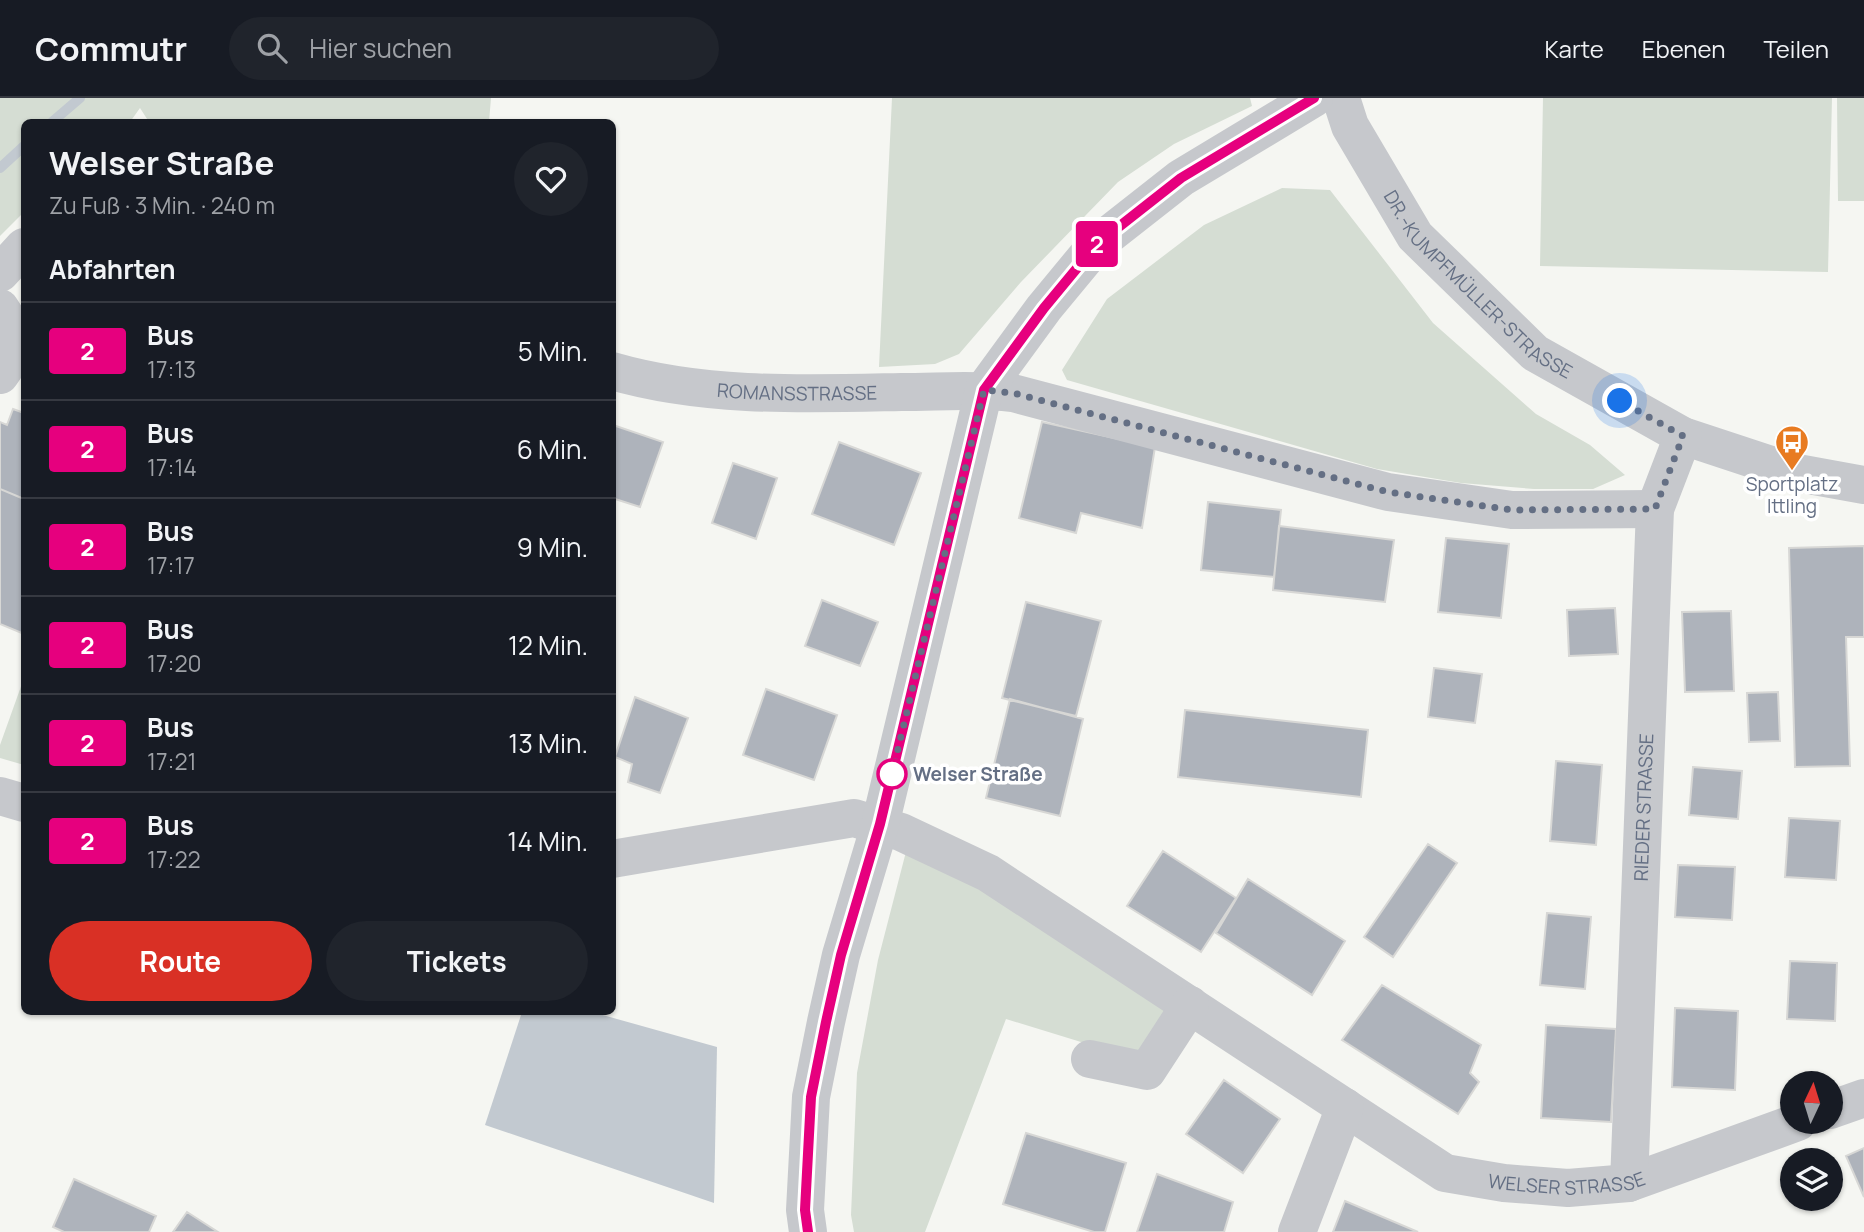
<!DOCTYPE html>
<html lang="de">
<meta charset="utf-8">
<style>
body{margin:0;font-family:Manrope,sans-serif;background:#20242c;color:#f1f3f6;height:100vh;display:flex;flex-direction:column;font-size:26px;white-space:nowrap}
*{box-sizing:border-box;margin:0}
p{font-size:23px;color:#9ea1a6}
.icon{flex:none;width:38px;height:38px;fill:none;stroke:currentColor;stroke-width:2;stroke-linecap:round;stroke-linejoin:round}
.map{position:relative;flex:1;overflow:hidden}
.sheet{position:absolute;left:21px;top:21px;width:595px;height:896px;display:flex;flex-direction:column;background:#171b24;border-radius:10px;box-shadow:0 2px 5px #0004}
.sheet>*{flex:none}
.badge{padding:0 14px;border-radius:5px;font-size:24px;line-height:46px}
.needle{width:46px;rotate:4deg}
.buttons{position:absolute;left:1780px;top:973px;display:grid;gap:14px}
.buttons a{display:grid;place-items:center;width:63px;height:63px;border-radius:50%;background:#171b24;box-shadow:0 2px 5px #0004;font-size:35px}
.you{position:absolute;width:35px;height:35px;margin:-18px;border:5px solid #fff;border-radius:50%;background:#1a73e8;box-shadow:0 0 0 10px #1a73e833}
.map>.badge{position:absolute;translate:-50% -50%;box-shadow:0 0 0 4px #fff}
h2{padding:0 28px;font-size:26px;line-height:63px}
.round{display:grid;place-items:center;flex:none;width:74px;height:74px;border-radius:37px;background:#20242c}
.head{display:flex;align-items:center;justify-content:space-between;height:119px;padding:0 28px}
h1{font-size:33px;font-weight:700;line-height:52px}
.cta{display:flex;gap:14px;margin-top:auto;padding:14px 28px}
.cta a{flex:1;height:80px;border-radius:42px;background:#d93025;color:#fff;font-size:28px;font-weight:700;line-height:80px;text-align:center}
.cta a+a{background:#20242c;color:#f1f3f6}
ul{padding:0;list-style:none}
li{display:flex;align-items:center;gap:21px;height:98px;padding:0 28px;border-top:2px solid #363941}
li div{flex:1}
li b{display:block;font-size:26px}
li em{font-style:normal}
li .badge{min-width:77px;font-weight:700;text-align:center}
header{display:flex;align-items:center;gap:42px;box-sizing:border-box;height:98px;padding:0 35px;background:#171b24;border-bottom:2px solid #363941}
header strong{font-size:33px}
nav{display:flex;gap:38px;margin-inline-start:auto;font-size:24px}
.search{width:490px;height:63px;background:#20242c;display:flex;align-items:center;gap:18px;box-sizing:border-box;padding:0 24px;border-radius:38px;color:#9ea1a6;font-size:26px}
.map>svg:first-child{display:block}
</style>
<header>
<strong>Commutr</strong>
<div class="search"><svg class="icon" aria-label="search" viewBox="0 0 24 24"><circle cx="10" cy="10" r="6"/><path d="M15 15l6 6"/></svg>Hier suchen</div>
<nav><a>Karte</a><a>Ebenen</a><a>Teilen</a></nav>
</header>
<div class="map">
<svg width="1864" height="1134" viewBox="0 0 1864 1134">
<rect width="100%" height="100%" fill="#f5f6f2"/>
<path fill="#d5ddd3" d="M0,0h491l-2,24h-340l-9,-14 -10,14h-106v90l-24,24z
M892,0h358l2,8 -78,38 -56,38 -97,100 -62,72 -24,10 -56,3z
M1543,0h289l-4,174 -288,-6z
M1837,0h27v103h-26z
M1282,90l48,2 103,133 103,91 54,31 35,30 -32,14h-59l-73,-6 -84,-14 -310,-89 -5,-10 45,-71 97,-74z
M24,580v87l-24,-7v-13z
M908,746l272,166 -34,52 -140,-43 -81,213h-71l-3,-17 6,-142 21,-113z"/>
<path fill="#c2c9d0" d="M522,914h70l125,35 -3,156 -229,-78z"/>
<g fill="none" stroke-linecap="round" stroke-linejoin="round">
<path stroke="#c2c9d0" stroke-width="10" d="M52,24l28,-24
M0,70l24,-22"/>
</g>
<path fill="#aeb3bb" stroke="#d7d7d5" stroke-width="2" d="M13,311l11,4v86l-24,-10v-67l7,3z
M1042,324l113,25 -13,81 -61,-15 -5,20 -57,-15z
M613,327l50,17 -23,65 -28,-9z
M839,344l82,31 -27,72 -82,-31z
M733,365l44,15 -21,61 -44,-16z
M0,391l24,10v135l-24,-10z
M1208,404l73,8 -7,67 -73,-7z
M1279,428l115,14 -9,62 -112,-12z
M1446,440l63,6 -8,74 -63,-6z
M1864,448v91h-18l4,129 -55,1 -6,-219z
M822,502l56,22 -18,44 -55,-20z
M1026,504l75,19 -25,95 -74,-18z
M1615,510l3,46 -49,2 -2,-46z
M1731,513l3,80 -49,1 -3,-80z
M1434,570l48,6 -7,49 -47,-6z
M766,591l71,26 -23,65 -71,-25z
M1778,594l2,49 -31,1 -2,-49z
M635,599l53,21 -28,75 -32,-11 4,-18 -17,-7z
M1010,601l73,20 -23,97 -74,-18z
M1185,612l183,20 -7,67 -183,-20z
M1556,663l46,4 -6,80 -46,-4z
M1693,669l49,4 -4,48 -49,-4z
M1789,720l51,3 -4,59 -51,-3z
M1428,746l29,19 -64,94 -29,-20z
M1163,753l73,47 -35,54 -74,-46z
M1678,767l57,2 -3,53 -57,-3z
M1248,781l97,62 -33,54 -96,-62z
M1547,815l44,4 -6,72 -45,-4z
M1790,863l47,2 -2,58 -48,-2z
M1382,887l99,60 -11,28 9,9 -21,32 -116,-74z
M1675,910l63,3 -3,79 -63,-3z
M1546,927l70,4 -5,93 -70,-4z
M1224,982l56,39 -37,54 -57,-39z
M1026,1035l100,30 -21,69h-11l-91,-28z
M1864,1050v49l-18,-41z
M1157,1076l76,28 -9,30h-87z
M74,1081l82,37 -7,16h-85l-11,-5z
M1345,1103l73,31h-85z
M187,1114l31,20h-45z"/>
<g fill="none" stroke-linecap="round" stroke-linejoin="round">
<g stroke="#c6c8cc" stroke-width="38">
<path id="s1" d="M1341,0l9,28 65,110 120,117 148,83 109,36 72,13"/>
<path d="M0,175l24,-26"/>
<path d="M0,210l15,23 -4,28 -11,16"/>
<path id="s2" d="M612,273c93,27 193,23 289,21 38,0 74,-3 112,1l375,99 124,18 143,-1"/>
<path d="M0,698l24,7"/>
<path id="s3" d="M612,761l242,-41 47,14 87,41 457,300 59,10 64,5 61,-5 169,-61"/>
<path d="M1090,961l57,12 43,-66"/>
<path d="M1830,1012l34,-12"/>
<path id="s4" d="M1629,1085l26,-674 28,-73"/>
<path d="M808,1134l-3,-22 6,-113 15,-75 15,-67 39,-130 104,-435 60,-82 53,-64 84,-66 133,-80"/>
<path d="M1297,1134l48,-125"/>
</g>
</g>
<g fill="none" stroke-linecap="round" stroke-linejoin="round">
<g stroke="#fff" stroke-width="16">
<path id="line" d="M808,1134l-3,-22 6,-113 15,-75 15,-67 39,-131 104,-434 60,-82 53,-64 84,-66 133,-80"/>
</g>
<use href="#line" stroke="#e6007e" stroke-width="10"/>
<path stroke="#646f84" stroke-width="7" stroke-dasharray="0 12.6" d="M892,676l92,-384 29,3 375,99 124,18 143,-1 28,-73 -63,-35"/>
</g>
<defs>
<g id="bus-pin" transform="scale(1.75)"><path d="M0 17L-7.5 6A9.5 9.5 0 1 1 7.5 6Z" fill="#e87b21" stroke="#fff"/><path d="M-5-6H5V4H4V6H2V4H-2V6H-4V4H-5ZM-3.5-4V0h7V-4ZM-3.5 1.2v1.5H-2V1.2ZM2 1.2v1.5H3.5V1.2Z" fill="#fff"/></g>
</defs>
<g fill-rule="evenodd">
<use href="#bus-pin" x="1792" y="344"/>
</g>
<circle fill="#fff" stroke="#e6007e" stroke-width="3.5" cx="892" cy="676" r="14"/>
<g text-anchor="middle" dominant-baseline="central" stroke-width="7" stroke-linejoin="round" paint-order="stroke">
<g font-size="19" fill="#646f84" stroke="#fff">
<text stroke="none"><textPath href="#s1" startOffset="236">DR.-KUMPFMÜLLER-STRASSE</textPath></text>
<text stroke="none"><textPath href="#s2" startOffset="187">ROMANSSTRASSE</textPath></text>
<text stroke="none"><textPath href="#s4" startOffset="376">RIEDER STRASSE</textPath></text>
<text stroke="none"><textPath href="#s3" startOffset="1060">WELSER STRASSE</textPath></text>
</g>
<g font-size="19" fill="#646f84" stroke="#fff">
<text x="1792" y="386">Sportplatz<tspan x="1792" dy="22">Ittling</tspan></text>
</g>
<g font-size="19" font-weight="bold" fill="#646f84" stroke="#fff" text-anchor="start">
<text x="913" y="676">Welser Straße</text>
</g>
</g>
</svg>
<div class="buttons">
<a><svg class="needle" viewBox="-14 -14 28 28"><path d="M0-13l5 13h-10z" fill="#e53935"/><path d="M0 13l5-13h-10z" fill="#9ea1a6"/></svg></a>
<a><svg class="icon" aria-label="layers" viewBox="0 0 24 24"><path d="M12 4l9 5-9 5-9-5zM3 14l9 5 9-5"/></svg></a>
</div>
<div class="you" style="left:1620px;top:303px"></div>
<b class="badge" style="left:1097px;top:146px;background:#e6007e;color:#fff">2</b>
<section class="sheet">
<div class="head"><div><h1>Welser Straße</h1><p>Zu Fuß · 3 Min. · 240 m</p></div><a class="round"><svg class="icon" aria-label="heart" viewBox="0 0 24 24"><path d="M12 20l-8-8c-3-5 5-10 8-4 3-6 11-1 8 4z"/></svg></a></div>
<h2>Abfahrten</h2>
<ul>
<li><span class="badge" style="background:#e6007e;color:#fff">2</span><div><b>Bus</b><p>17:13</p></div><em>5 Min.</em></li>
<li><span class="badge" style="background:#e6007e;color:#fff">2</span><div><b>Bus</b><p>17:14</p></div><em>6 Min.</em></li>
<li><span class="badge" style="background:#e6007e;color:#fff">2</span><div><b>Bus</b><p>17:17</p></div><em>9 Min.</em></li>
<li><span class="badge" style="background:#e6007e;color:#fff">2</span><div><b>Bus</b><p>17:20</p></div><em>12 Min.</em></li>
<li><span class="badge" style="background:#e6007e;color:#fff">2</span><div><b>Bus</b><p>17:21</p></div><em>13 Min.</em></li>
<li><span class="badge" style="background:#e6007e;color:#fff">2</span><div><b>Bus</b><p>17:22</p></div><em>14 Min.</em></li>
</ul>
<div class="cta"><a>Route</a><a>Tickets</a></div>
</section>
</div>
